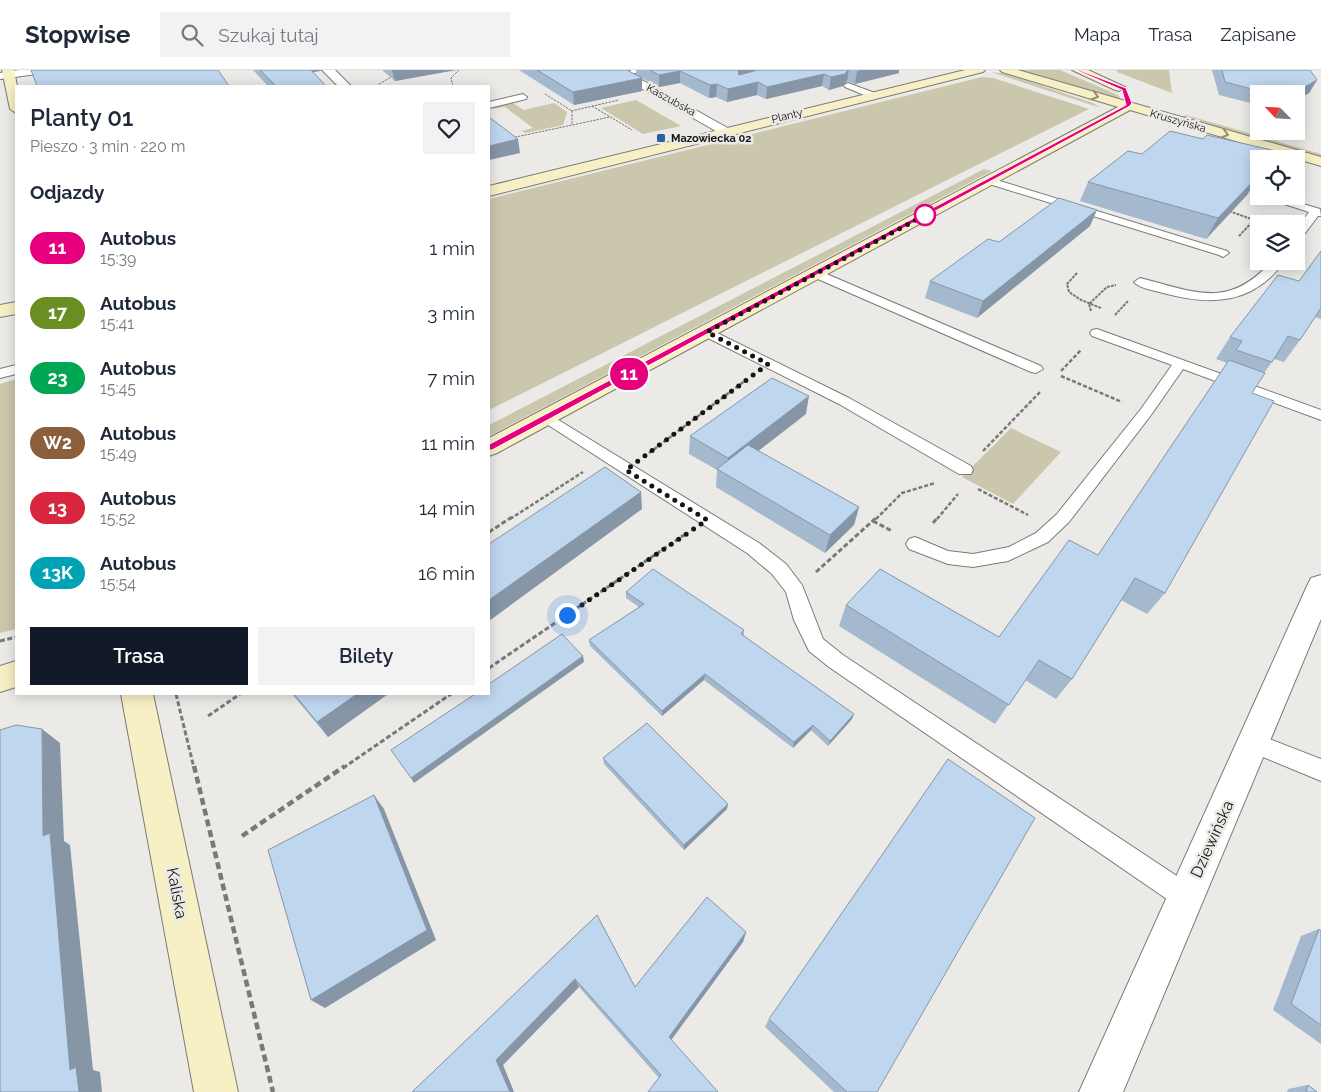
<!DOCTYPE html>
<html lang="pl">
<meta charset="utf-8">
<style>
body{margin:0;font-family:Raleway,sans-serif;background:#f2f2f3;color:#1f2937;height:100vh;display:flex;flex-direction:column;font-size:19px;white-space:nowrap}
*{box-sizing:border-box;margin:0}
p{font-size:16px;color:#747a83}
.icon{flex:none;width:28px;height:28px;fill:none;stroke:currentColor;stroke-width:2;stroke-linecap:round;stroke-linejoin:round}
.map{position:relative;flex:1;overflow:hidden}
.details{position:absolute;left:15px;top:15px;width:475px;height:610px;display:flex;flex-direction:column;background:#fff;border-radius:0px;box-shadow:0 2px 12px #0003}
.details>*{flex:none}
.badge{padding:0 10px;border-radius:16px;font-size:18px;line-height:32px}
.needle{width:32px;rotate:295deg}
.buttons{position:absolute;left:1250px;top:15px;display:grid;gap:10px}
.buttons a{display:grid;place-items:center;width:55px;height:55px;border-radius:0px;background:#fff;box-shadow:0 2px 12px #0003;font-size:25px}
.you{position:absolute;width:25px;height:25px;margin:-12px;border:4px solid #fff;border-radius:50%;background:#1a73e8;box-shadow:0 0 0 8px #1a73e833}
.map>.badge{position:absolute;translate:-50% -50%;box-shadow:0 0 0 2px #fff}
h2{padding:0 15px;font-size:19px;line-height:45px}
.round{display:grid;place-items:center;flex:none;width:52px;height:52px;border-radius:0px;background:#f2f2f3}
.head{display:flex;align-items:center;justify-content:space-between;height:85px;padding:0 15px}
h1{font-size:24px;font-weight:600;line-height:38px}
.cta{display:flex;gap:10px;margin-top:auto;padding:10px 15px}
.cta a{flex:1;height:58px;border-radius:0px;background:#111827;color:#fff;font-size:20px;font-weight:600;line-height:58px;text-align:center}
.cta a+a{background:#f2f2f3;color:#1f2937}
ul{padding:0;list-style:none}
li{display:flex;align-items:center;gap:15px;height:65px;padding:0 15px}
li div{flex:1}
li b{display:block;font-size:19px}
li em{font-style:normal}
li .badge{min-width:55px;font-weight:700;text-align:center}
header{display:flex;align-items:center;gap:30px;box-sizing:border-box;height:70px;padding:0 25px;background:#fff;border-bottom:1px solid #e0e1e3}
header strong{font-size:24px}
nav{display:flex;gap:28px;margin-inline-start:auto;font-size:18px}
.search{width:350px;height:45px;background:#f2f2f3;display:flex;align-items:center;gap:12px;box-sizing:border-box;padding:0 18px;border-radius:0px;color:#747a83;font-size:19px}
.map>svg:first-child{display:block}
</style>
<header>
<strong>Stopwise</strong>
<div class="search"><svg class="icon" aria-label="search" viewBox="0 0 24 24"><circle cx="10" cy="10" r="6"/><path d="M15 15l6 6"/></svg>Szukaj tutaj</div>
<nav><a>Mapa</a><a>Trasa</a><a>Zapisane</a></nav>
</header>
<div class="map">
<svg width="1321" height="1022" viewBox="0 0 1321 1022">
<rect width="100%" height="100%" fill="#ebeae6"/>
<path fill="#cbc7ad" d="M1020,0h40l58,25 3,5z
M1116,0h53l3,23 -55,-21z
M991,2l16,2 86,29 8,5z
M982,7l11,1 96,31 -600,301v-211z
M636,30l45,26 -38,8 -42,-26z
M511,32l13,8 30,-7 13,9 -4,13 -37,8 -5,-2 12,-3 -28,-21 -12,2 2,-4z
M1186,45l135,39v4l-141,-40z
M984,99l8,2 -503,265v-11z
M16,309v250l-16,4v-249z
M1011,358l50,24 -48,52 -51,-27z"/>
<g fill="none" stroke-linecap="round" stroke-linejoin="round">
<g stroke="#7b7a77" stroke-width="2">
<path id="lane" d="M632,0h16l-25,6 -4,-2z
M848,13l27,10 1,2 -7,2 -24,-10 -1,-2z
M523,24l4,3 -1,2 -37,9v-6z
M990,108l237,73 2,2 -6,4 -4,-2 -233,-72v-4z
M1259,126h17l44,13 1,7h-3l-18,24 -4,1v-11l13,-18z
M1272,191h13c-33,44 -73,45 -122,32 -9,-3 -23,-4 -29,-11l6,-4c56,14 88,32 132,-17z
M815,199l226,97 2,3 -7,4 -5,-1 -220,-96 -2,-3 2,-3z
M707,258l142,70 122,68 2,4 -2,4h-12l-120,-70 -137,-69 -2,-3 2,-3z
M1097,259l224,81v10l-138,-51 -32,46 -82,107 -21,20 -40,19 -35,6 -25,-3 -39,-15 -3,-5 3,-5 6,-2 33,14 25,3 36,-7 27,-14 21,-19 84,-105 31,-44 -80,-29 -2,-3 2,-3z
M16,295v9l-16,4v-9z
M547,343l212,130 27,21 16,21 21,54 20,16 352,233 4,9 -4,9 -9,4 -9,-4 -348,-239 -20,-16 -15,-31 -8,-28 -14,-18 -25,-21 -205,-132 -3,-3 3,-3z
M1254,663l67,26v22l-75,-31 -3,-7 3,-7z"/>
</g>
<g stroke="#7b7a77" stroke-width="2">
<path id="street" d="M19,0h31l-6,3 -44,6v-6z
M322,0h13l16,16h-13z
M609,0h15l109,61 -2,3h-10z
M1321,505v44l-198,473h-44l228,-506 4,-8z"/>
</g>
<g stroke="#7b7a77" stroke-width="2">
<path id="secondary" d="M2,0h12l3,16 -1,27 -6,-4z
M965,0h20l-2,2 -494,124v-10z
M1000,0h18l303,87v9l-191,-56 -633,343 -8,3v-18l629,-331 -116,-35z
M1072,0h16l37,17 -6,4 -4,-1z
M16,232v12l-16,3v-12z
M16,591v26l-16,5v-26z
M121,624h32l85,398h-44z"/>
</g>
<path stroke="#797977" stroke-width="1" stroke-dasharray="2.5 1" stroke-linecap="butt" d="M376,16l15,-9
M453,16l-2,-8 8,-8
M545,24l27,17v14
M592,36l40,24
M571,41l48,-11
M511,68l99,-21"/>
<path stroke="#797977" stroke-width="2" stroke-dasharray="3 1" stroke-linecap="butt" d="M1229,141l25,9
M1239,166l18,-19
M1077,203l-10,11 2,8 12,8 20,8
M1091,241l-2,-7 18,-17 9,-2
M1115,245l13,-14"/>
<path stroke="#797977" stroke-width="2.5" stroke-dasharray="4 2" stroke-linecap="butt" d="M1061,301l20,-21
M1061,306l61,26
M983,381l58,-60
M649,383l97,-73
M978,419l50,26
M510,449l73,-47
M876,449l26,-26 33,-10
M937,449l21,-25"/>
<path stroke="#797977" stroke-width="3" stroke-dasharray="5 2.5" stroke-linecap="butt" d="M873,451l19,10
M933,453l5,-6
M489,462l23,-15
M816,502l61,-55
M0,571l16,-4
M489,598l195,-133
M176,624l18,74
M208,646l32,-22
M343,698l108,-74"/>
<path stroke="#797977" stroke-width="4.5" stroke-dasharray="7 4" stroke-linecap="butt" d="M194,696l79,326
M242,766l103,-70"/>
<use href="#lane" fill="#fff" fill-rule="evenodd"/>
<use href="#street" fill="#fff" fill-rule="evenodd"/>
<use href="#secondary" fill="#f7f0c4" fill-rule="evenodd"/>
</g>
<path fill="#a4b8ce" d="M253,0h68l-1,1 -7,1 13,14h-58z
M382,0h74l-61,11z
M519,0h108l15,21 -68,14z
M636,0h118v1l4,-1h141v3l-44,11 -8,-3 -4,5 -14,4 -7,-4 -56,13 -9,-4 -30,7 -11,-5 -7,1 -29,-15 -21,4 -23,-12z
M1212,0h98l7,10 -8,13 -13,7v-6h-37v11l-40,-10z
M1142,84l117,5v23l-4,5 -3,-1 -5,9 -41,44 -126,-38 8,-19z
M1090,156l-113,92 -52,-20 5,-17 69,-39z
M1321,181v68l-6,-2 -15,23 -16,22 -10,-3 -10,14 -12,20 -87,200 -18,21 -26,-14 -49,79 -16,20 -31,-19 -30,44 -156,-98 7,-21 153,32 99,-82 129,-192 -11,-4 14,-22 69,-56z
M806,344l-48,37 101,56 -5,18 -29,28 -109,-66 1,-17 -28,-16 1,-18z
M626,522l118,38v6l108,83 -24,27 -17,-16 -18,18 -89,-68 -42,36 -72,-70 -1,-6 50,-33 -13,-9z
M292,624h96l-60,43z
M603,688l124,51 -43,41 -80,-86z
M597,845l38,72 111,-55 -3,10 -72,98 47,52 -59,-14 -80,-91 -76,78 11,27h-102z
M1319,859l2,2v113l-48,-34 28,-74z
M769,949l108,73h-43l-69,-65z
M1308,1015l9,7h-30l1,-3z"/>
<path fill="#8696a7" d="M305,0h16l-1,1 -14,2z
M392,0h64l-61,11z
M737,0h17l-1,7 -16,4z
M849,0l-2,11 -4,5 -14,4 2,-13z
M862,0h37v3l-44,11 2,-13z
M680,1v12l-21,4v-12z
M824,4l-2,12 -56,13 1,-12z
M642,8v13l-68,14 -1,-13z
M1317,10l-8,13 -13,7v-6h-4z
M758,12l-1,13 -30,7 1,-13z
M717,14l-1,13 -7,1 1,-13z
M518,69l2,14 -31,7v-14z
M1258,95l-11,19 4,-16z
M1259,105l-12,20 -41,44 12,-21z
M1097,140l-7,16 -113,92 6,-17z
M809,326l-3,18 -80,62 2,-18z
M641,422l1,17 -153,112v-21z
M859,437l-5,18 -29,28 5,-18z
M583,586l1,6 -170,121 -3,-5z
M705,604l-1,6 -42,36v-5z
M357,624h31l-60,43 -11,-15z
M854,644l-2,5 -24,27 2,-5z
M813,655l-2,5 -18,18 1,-6z
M42,659l18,14 4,98 6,4 23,225 7,2 2,20h-23l-9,-22 -27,-234z
M374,725l10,14 52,131 -111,68 -14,-8z
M728,734l-1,5 -43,41v-5z
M746,862l-3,10 -74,101v-6z
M575,909l4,8 -76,78 11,27h-4l-14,-32z"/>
<path fill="#bfd6ef" stroke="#8696a7" d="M31,0h187l11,16h-192z
M260,0h51l15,16h-50z
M537,0h90l15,8 -69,14z
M650,0h88l1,5 19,-5h90l-3,4 -14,3 -7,-3 -57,13 -9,-5 -30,7 -11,-5 -7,1 -30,-14 -21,4z
M1222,0h88l7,10 -25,14h-21l-46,-12z
M489,47l29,22 -29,7z
M1170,61l33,8 4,-4 73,17 -6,7h-15v6l-8,3 1,4 7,3 -41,43 -130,-36 40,-31 14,3z
M1059,128l38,12 -114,91 -53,-20 58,-42 11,3z
M1321,181v57l-21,32 -12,-4 -16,26 -36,-12 6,-9 -12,-4 48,-62 21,6z
M1229,290l36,13 -13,20 22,8 -109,192 -30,-15 -63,101 -33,-19 -30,45 -163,-100 34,-36 119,68 70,-97 29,15z
M772,308l37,18 -81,62 -38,-22z
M748,375l111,62 -29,28 -113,-66z
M605,397l36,25 -152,108v-56z
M653,499l91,61 -3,4 113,80 -24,27 -17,-16 -19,17 -89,-68 -43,37 -73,-71 55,-36 -18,-12z
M562,564l21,22 -172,122 -20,-28 84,-56h14v-10z
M294,624h63l-40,28z
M647,653l81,81 -44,41 -81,-87z
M16,655l26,4 1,107 7,-3 20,237 6,-3 3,25h-79v-362z
M948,689l87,59 -158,274h-30l-78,-73z
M374,725l53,135 -116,70 -43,-150z
M707,827l39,35 -77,105 49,55h-70l13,-17 -86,-96 -79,81 14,32h-98l185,-177 38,72z
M1319,859l2,2v94l-30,-21z
M1308,1015l9,7h-11z"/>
<defs><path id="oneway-chevron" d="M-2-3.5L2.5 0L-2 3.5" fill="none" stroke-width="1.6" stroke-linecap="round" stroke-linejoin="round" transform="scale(1.25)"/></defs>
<g stroke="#918d75">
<use href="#oneway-chevron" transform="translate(1095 26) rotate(16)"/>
<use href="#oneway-chevron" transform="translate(1225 64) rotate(16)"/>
</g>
<path fill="#e6007e" stroke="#fff" d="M1076,0h3l47,18 6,15 -2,3 -638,344h-6v-4l640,-341 -4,-15z"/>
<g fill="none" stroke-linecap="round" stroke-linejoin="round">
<path stroke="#151514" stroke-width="5" stroke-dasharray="0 9" d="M567,545l140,-95 -81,-50 142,-106 -61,-32 218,-117"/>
</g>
<rect fill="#29639b" stroke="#ebeae6" stroke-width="2" x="656" y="63" width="10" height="10" rx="2.5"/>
<circle fill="#fff" stroke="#e6007e" stroke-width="2.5" cx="925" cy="145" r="10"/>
<g text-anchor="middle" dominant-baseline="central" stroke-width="5" stroke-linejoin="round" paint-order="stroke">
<g font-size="11" fill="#151514" stroke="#ebeae6">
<text transform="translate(671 30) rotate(29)">Kaszubska</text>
<text transform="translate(787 46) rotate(-14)">Planty</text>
<text transform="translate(1178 51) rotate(16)">Kruszyńska</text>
</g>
<g font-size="11" font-weight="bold" fill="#151514" stroke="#ebeae6" text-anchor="start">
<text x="671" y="68">Mazowiecka 02</text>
</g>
<g font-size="16" fill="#151514" stroke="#ebeae6">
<text transform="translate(1212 769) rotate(-66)">Dziewińska</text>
<text transform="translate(177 823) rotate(79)">Kaliska</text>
</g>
</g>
</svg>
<div class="buttons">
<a><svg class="needle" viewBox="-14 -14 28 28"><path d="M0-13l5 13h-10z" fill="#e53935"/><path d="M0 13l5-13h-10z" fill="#747a83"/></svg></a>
<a><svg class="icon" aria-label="locate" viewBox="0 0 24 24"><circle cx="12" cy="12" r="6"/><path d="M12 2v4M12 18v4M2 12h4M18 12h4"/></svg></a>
<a><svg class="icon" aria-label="layers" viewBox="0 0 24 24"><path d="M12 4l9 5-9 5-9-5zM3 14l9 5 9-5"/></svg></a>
</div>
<div class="you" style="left:567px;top:545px"></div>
<b class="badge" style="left:629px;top:304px;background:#e6007e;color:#fff">11</b>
<section class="details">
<div class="head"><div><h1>Planty 01</h1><p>Pieszo · 3 min · 220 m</p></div><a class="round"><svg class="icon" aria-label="heart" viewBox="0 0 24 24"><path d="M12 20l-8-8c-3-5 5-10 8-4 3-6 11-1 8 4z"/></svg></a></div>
<h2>Odjazdy</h2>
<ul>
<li><span class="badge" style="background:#e6007e;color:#fff">11</span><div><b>Autobus</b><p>15:39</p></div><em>1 min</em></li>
<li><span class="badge" style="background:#6b8e23;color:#fff">17</span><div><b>Autobus</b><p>15:41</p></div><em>3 min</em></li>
<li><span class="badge" style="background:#00a651;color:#fff">23</span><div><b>Autobus</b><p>15:45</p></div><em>7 min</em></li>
<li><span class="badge" style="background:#8b5e3c;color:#fff">W2</span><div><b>Autobus</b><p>15:49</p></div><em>11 min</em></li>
<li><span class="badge" style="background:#d7263d;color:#fff">13</span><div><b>Autobus</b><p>15:52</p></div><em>14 min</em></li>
<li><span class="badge" style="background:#00a3b4;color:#fff">13K</span><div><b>Autobus</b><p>15:54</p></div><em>16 min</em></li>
</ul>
<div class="cta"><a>Trasa</a><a>Bilety</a></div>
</section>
</div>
